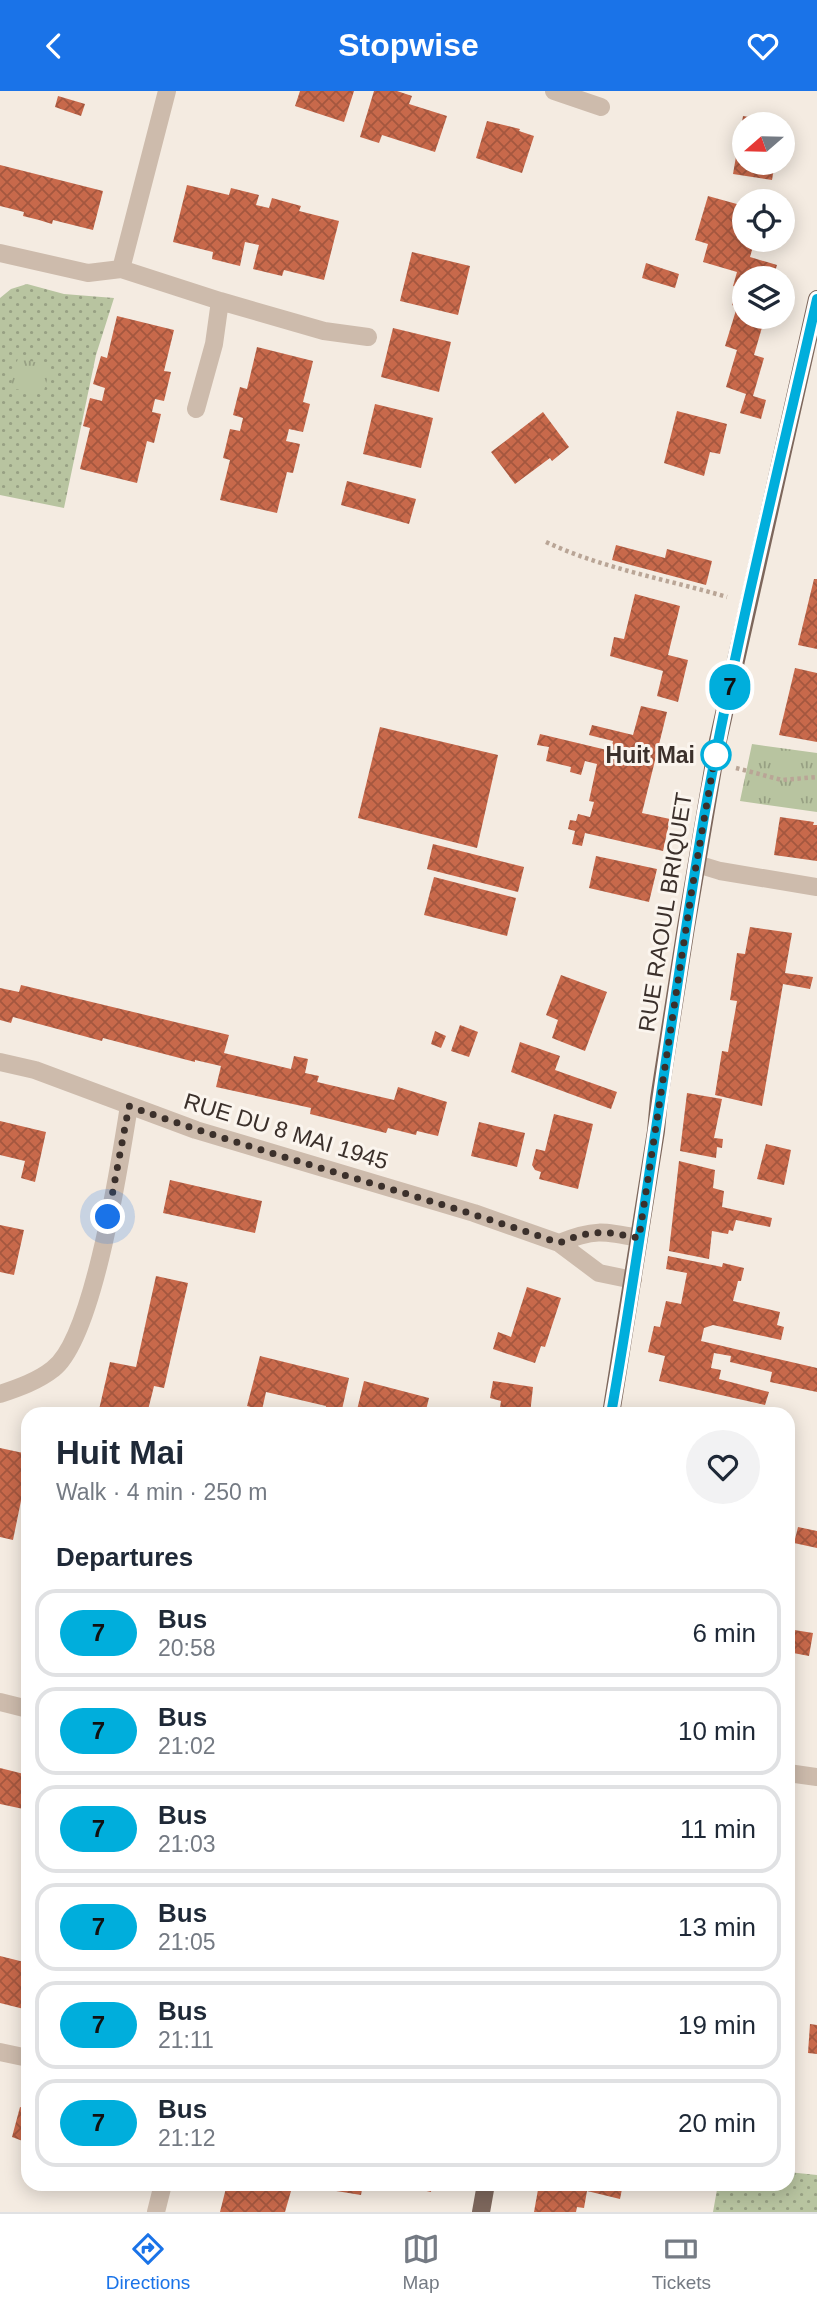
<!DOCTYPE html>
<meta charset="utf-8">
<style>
body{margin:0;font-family:Helvetica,sans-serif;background:#f2f2f3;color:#1f2937;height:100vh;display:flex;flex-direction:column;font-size:26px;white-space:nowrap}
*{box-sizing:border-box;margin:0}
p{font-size:23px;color:#747a83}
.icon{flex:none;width:38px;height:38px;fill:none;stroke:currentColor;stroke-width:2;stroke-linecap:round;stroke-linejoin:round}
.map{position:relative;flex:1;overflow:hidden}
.drawer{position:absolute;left:21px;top:1316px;width:774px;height:784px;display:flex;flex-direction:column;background:#fff;border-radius:21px;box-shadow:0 4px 18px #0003}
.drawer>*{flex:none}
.badge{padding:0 14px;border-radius:23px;font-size:24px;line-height:46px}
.needle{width:46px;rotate:250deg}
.fabs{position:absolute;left:732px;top:21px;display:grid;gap:14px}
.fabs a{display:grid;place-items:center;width:63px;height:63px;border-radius:50%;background:#fff;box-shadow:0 4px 18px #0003;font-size:35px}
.you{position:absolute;width:35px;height:35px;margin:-18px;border:5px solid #fff;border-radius:50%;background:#1a73e8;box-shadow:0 0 0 10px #1a73e833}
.map>.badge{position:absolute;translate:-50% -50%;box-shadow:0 0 0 4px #fff}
h2{padding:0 35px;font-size:26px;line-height:63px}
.round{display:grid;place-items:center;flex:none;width:74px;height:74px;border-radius:37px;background:#f2f2f3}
.headline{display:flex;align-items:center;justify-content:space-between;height:119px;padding:0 35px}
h1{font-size:33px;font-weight:800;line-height:52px}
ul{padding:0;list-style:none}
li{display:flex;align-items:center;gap:21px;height:88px;margin:0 14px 10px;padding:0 21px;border:4px solid #e0e1e3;border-radius:21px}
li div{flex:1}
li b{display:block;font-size:26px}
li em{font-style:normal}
li .badge{min-width:77px;font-weight:700;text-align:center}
header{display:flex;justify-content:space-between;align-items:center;height:91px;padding:0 35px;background:#1a73e8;color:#fff;font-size:32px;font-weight:800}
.tab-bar{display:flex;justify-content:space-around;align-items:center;height:98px;border-top:2px solid #e0e1e3;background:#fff;font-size:19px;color:#747a83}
.tab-bar a{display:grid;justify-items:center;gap:4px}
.tab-bar .on{color:#1a73e8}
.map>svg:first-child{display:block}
</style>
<header><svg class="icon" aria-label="back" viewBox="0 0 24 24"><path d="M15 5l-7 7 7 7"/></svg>Stopwise<svg class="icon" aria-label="heart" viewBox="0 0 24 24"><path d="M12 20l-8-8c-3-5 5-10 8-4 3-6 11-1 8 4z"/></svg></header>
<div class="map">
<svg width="817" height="2121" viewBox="0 0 817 2121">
<defs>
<pattern id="grass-dots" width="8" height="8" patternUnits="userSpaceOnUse" patternTransform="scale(1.75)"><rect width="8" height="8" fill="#b8c4a0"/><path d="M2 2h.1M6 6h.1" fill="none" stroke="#97a083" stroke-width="1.8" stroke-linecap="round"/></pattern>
<pattern id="park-tufts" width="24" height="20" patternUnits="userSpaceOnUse" patternTransform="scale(1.75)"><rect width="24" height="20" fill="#b8c4a0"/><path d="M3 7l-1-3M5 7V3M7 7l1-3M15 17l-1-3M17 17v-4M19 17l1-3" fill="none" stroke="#97a083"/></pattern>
<pattern id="building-cross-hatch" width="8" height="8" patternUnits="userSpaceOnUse" patternTransform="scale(1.75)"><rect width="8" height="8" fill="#c8694b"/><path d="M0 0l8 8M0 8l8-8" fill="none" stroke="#a4573f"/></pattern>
</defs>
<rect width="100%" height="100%" fill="#f4ebe1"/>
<path fill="url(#grass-dots)" d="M27,193l37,10 50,4 -18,57 -32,153 -64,-13v-197l11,-9z
M788,2081l29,3v37h-104l5,-28h70z"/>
<path fill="url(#park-tufts)" d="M18,267l33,8 -8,28 -33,-6z
M752,653l65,9v59l-77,-11z"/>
<path fill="url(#building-cross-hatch)" d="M300,0h54l-10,31 -49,-16z
M374,0h23l15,5 -3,8 38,12 -12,36 -53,-17 -3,8 -19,-6z
M58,5l27,8 -4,12 -26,-9z
M743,25l42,7 -41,1v39h31l-3,17 -39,-6z
M487,30l33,8 -1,2 15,5 -12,37 -46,-15z
M0,74l103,26 -10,39 -40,-10 -1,4 -13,-4 -16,-4 1,-4 -24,-6z
M187,94l42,10 2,-7 28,7 -3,10 13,3 3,-10 29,8 -2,5 40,10 -15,59 -40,-10 -2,6 -29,-7 6,-24 -14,-3 -5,24 -28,-7 1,-7 -40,-10z
M708,105l36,10v34h11l-5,17 27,8 -4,13h-29v39h21l-11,38 10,3 -11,38 13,4 -5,19 -21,-6 6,-19 -20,-7 11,-37 -12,-4 12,-39 -5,-2 6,-18 -5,-1 4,-14 -34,-10 5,-18 -13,-4z
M412,161l58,14 -12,49 -58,-14z
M646,172l33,11 -4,14 -33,-10z
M117,225l57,14 -10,41 7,1 -7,29 -9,-2 -3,13 9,2 -7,29 -7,-2 -10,42 -57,-14 10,-41 -7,-2 7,-28 12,3 3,-13 -12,-4 8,-28 6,2z
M393,237l58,14 -12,50 -58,-15z
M257,256l56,14 -10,41 7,2 -7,28 -14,-3 -3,12 14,3 -7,29 -6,-1 -10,41 -57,-13 10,-40 -7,-2 7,-29 10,2 3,-13 -10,-3 7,-28 7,2z
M375,313l58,14 -12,50 -58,-14z
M677,320l50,13 -7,30 -10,-2 -6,24 -40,-13z
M543,321l26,35 -17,14 -2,-3 -35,26 -24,-32z
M347,390l69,18 -7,25 -68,-19z
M616,454l49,13 2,-9 45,12 -6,24 -94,-25z
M814,488h3v70l-19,-4z
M635,503l45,12 -12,49 20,5 -10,42 -21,-6 6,-25 -53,-15 4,-19 10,2z
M795,577l22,5v69l-38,-7z
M641,615l26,6 -25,101 28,6 -7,32 -78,-18 -3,13 -10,-2 3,-13 -7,-2 2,-9 6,1 2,-7 12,3 4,-15 -5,-1 8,-37 -12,-3 -4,14 -11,-3 1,-5 -25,-6 3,-14 -12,-2 3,-11 71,17 2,-10 -24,-6 3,-10 41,10z
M380,636l118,28 -21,93 -119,-30z
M780,726l34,5 -1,3h4v36l-43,-6z
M433,753l91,23 -6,25 -91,-23z
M596,765l61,13 -8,33 -60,-14z
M434,786l82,21 -9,38 -83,-21z
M750,836l42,6 -7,40 28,4 -3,12 -27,-5 -21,122 -47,-11 7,-44 6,1 9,-51 -7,-1 7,-47 8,1z
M561,884l46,17 -22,59 -33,-13 6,-18 -12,-5z
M21,894l208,50 -5,18 67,16 3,-13 14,3 -3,14 14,3 -2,6 77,18 4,-13 49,15 -9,34 -21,-5 -1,4 -28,-7 -2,5 -76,-19 1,-6 -95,-21 5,-21 -26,-6v2l-92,-24 -1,3 -89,-24 -2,6 -11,-3v-32l19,4z
M460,934l18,7 -9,25 -18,-6z
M435,940l11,5 -5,12 -10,-4z
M520,951l40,14 -5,14 62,22 -6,17 -100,-37z
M687,1002l35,6 -8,39 9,1 -1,9 -5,-1 -1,11 -36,-7z
M554,1023l39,10 -15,65 -39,-10 2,-7 -6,-2 -3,-5 4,-16 9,2z
M0,1030l46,11 -11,50 -14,-4 4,-17 -25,-6z
M479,1031l46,11 -8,34 -46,-11z
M766,1053l25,6 -7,35 -27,-6z
M679,1070l36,9 -2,18 11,3 -2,16 50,11 -2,9 -34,-7 -3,11 -4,-1 -1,4 -16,-3 -3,28 -40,-8z
M170,1089l92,21 -7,32 -92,-20z
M0,1134l24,5 -10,45 -14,-3z
M668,1165l54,11 1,-4 21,5 -3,13h-3l-5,20 47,11 -3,13 7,2 -3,13 -68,-15 -9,3 -3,13 116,27v24l-47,-10 2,-10 -42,-10 1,-6 -17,-3 -3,15 10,2 -2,9 50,13 -4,13 -106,-24 6,-25 -17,-4 6,-26 6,1 6,-26 15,3 6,-31 -21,-4z
M156,1185l32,7 -24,105 -10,-2 -7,28h-49l12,-52 26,5z
M527,1196l34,11 -16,49 -4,-1 -6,17 -42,-14 5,-17 13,5z
M260,1265l89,22 -8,36h-16l1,-8 -60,-14 -4,18 -15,-4z
M364,1290l65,17 -4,16h-69z
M493,1290l40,6 -3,27h-31l2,-13 -11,-3z
M0,1357l28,6 -6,32h2l-11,54 -13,-3z
M798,1436l19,4v17l-23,-5z
M788,1538l25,4 -4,23 -21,-4z
M0,1677l28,7v35l-28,-6z
M0,1865l28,7v47l-28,-7z
M810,1933l7,1v29l-9,-1z
M20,2016l8,2v34l-16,-6z
M227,2093h66l-8,28h-65z
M332,2093h31l-2,11 -31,-5z
M395,2093h37l-1,8z
M539,2093l32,4 1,-4h51l-3,15 -33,-8 -3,17 -7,-1 -1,5h-42z"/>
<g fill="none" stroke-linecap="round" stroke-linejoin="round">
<path stroke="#b9a596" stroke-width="4.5" stroke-dasharray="3.5 3.5" stroke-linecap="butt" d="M546,451c58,27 120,37 181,55
M736,677l46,12 35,-3"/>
<path stroke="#cdbbac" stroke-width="18" d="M554,0l47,16
M0,162l88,20 33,-4 99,32 104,30 44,6
M121,178l46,-178
M196,318l18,-65 6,-43
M697,773l23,7 97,16
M0,971l35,8 161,60 278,83 85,30 40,30 34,7
M559,1152c34,-14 45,-12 79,-5
M0,1303c18,-6 38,-13 53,-25 41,-31 67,-208 76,-263
M0,1611l28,7
M788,1682l29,4
M0,1961l28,6
M156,2121l7,-28"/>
<path stroke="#7d675c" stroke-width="18" d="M611,1323l45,-283 3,-32 27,-172 31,-182 100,-446
M481,2121l5,-28"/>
</g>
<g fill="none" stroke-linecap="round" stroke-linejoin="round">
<g stroke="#fff" stroke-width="16">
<path id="line" d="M611,1323c35,-198 59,-398 93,-597 31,-174 74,-345 113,-518"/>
</g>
<use href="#line" stroke="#00aedc" stroke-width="10"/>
<path stroke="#3b302b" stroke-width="7" stroke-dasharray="0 12.6" d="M108,1126l21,-111c141,51 288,87 430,137 34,-14 45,-12 80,-5l53,-349 25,-144 -1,10"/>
</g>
<circle fill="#fff" stroke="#00aedc" stroke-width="3.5" cx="716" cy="664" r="14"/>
<g text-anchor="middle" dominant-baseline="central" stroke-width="6" stroke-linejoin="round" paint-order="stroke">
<g font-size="23" font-weight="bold" fill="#3b302b" stroke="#fbf5ee" text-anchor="end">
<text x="695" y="664">Huit Mai</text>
</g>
<g font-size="23" fill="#3b302b" stroke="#fbf5ee">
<text transform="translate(665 821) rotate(-81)">RUE RAOUL BRIQUET</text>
<text transform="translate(286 1040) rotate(17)">RUE DU 8 MAI 1945</text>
</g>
</g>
</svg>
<div class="fabs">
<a><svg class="needle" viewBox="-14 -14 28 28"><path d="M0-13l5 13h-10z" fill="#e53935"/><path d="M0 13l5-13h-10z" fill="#747a83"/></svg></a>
<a><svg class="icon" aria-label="locate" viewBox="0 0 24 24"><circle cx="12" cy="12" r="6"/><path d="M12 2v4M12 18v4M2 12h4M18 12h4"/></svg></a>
<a><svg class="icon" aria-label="layers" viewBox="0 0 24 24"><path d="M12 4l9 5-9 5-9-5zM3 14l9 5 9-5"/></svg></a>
</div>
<div class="you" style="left:108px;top:1126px"></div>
<b class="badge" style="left:730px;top:596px;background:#00aedc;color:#111">7</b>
<section class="drawer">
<div class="headline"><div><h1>Huit Mai</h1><p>Walk · 4 min · 250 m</p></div><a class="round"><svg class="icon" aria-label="heart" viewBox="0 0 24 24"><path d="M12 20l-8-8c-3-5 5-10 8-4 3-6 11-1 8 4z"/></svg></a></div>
<h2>Departures</h2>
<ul>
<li><span class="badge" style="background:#00aedc;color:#111">7</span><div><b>Bus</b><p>20:58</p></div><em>6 min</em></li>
<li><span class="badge" style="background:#00aedc;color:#111">7</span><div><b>Bus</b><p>21:02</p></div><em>10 min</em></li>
<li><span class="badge" style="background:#00aedc;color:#111">7</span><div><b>Bus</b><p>21:03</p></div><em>11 min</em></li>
<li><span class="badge" style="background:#00aedc;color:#111">7</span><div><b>Bus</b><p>21:05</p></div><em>13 min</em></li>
<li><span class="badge" style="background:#00aedc;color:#111">7</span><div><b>Bus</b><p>21:11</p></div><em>19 min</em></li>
<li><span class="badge" style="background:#00aedc;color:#111">7</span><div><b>Bus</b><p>21:12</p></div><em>20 min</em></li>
</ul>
</section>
</div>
<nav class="tab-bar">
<a class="on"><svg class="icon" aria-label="directions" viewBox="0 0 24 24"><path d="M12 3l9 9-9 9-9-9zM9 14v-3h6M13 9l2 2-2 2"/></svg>Directions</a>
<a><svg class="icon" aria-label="map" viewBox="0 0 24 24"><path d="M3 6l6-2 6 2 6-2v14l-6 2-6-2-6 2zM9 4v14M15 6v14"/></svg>Map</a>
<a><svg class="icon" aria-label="tickets" viewBox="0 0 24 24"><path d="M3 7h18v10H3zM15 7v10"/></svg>Tickets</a>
</nav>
